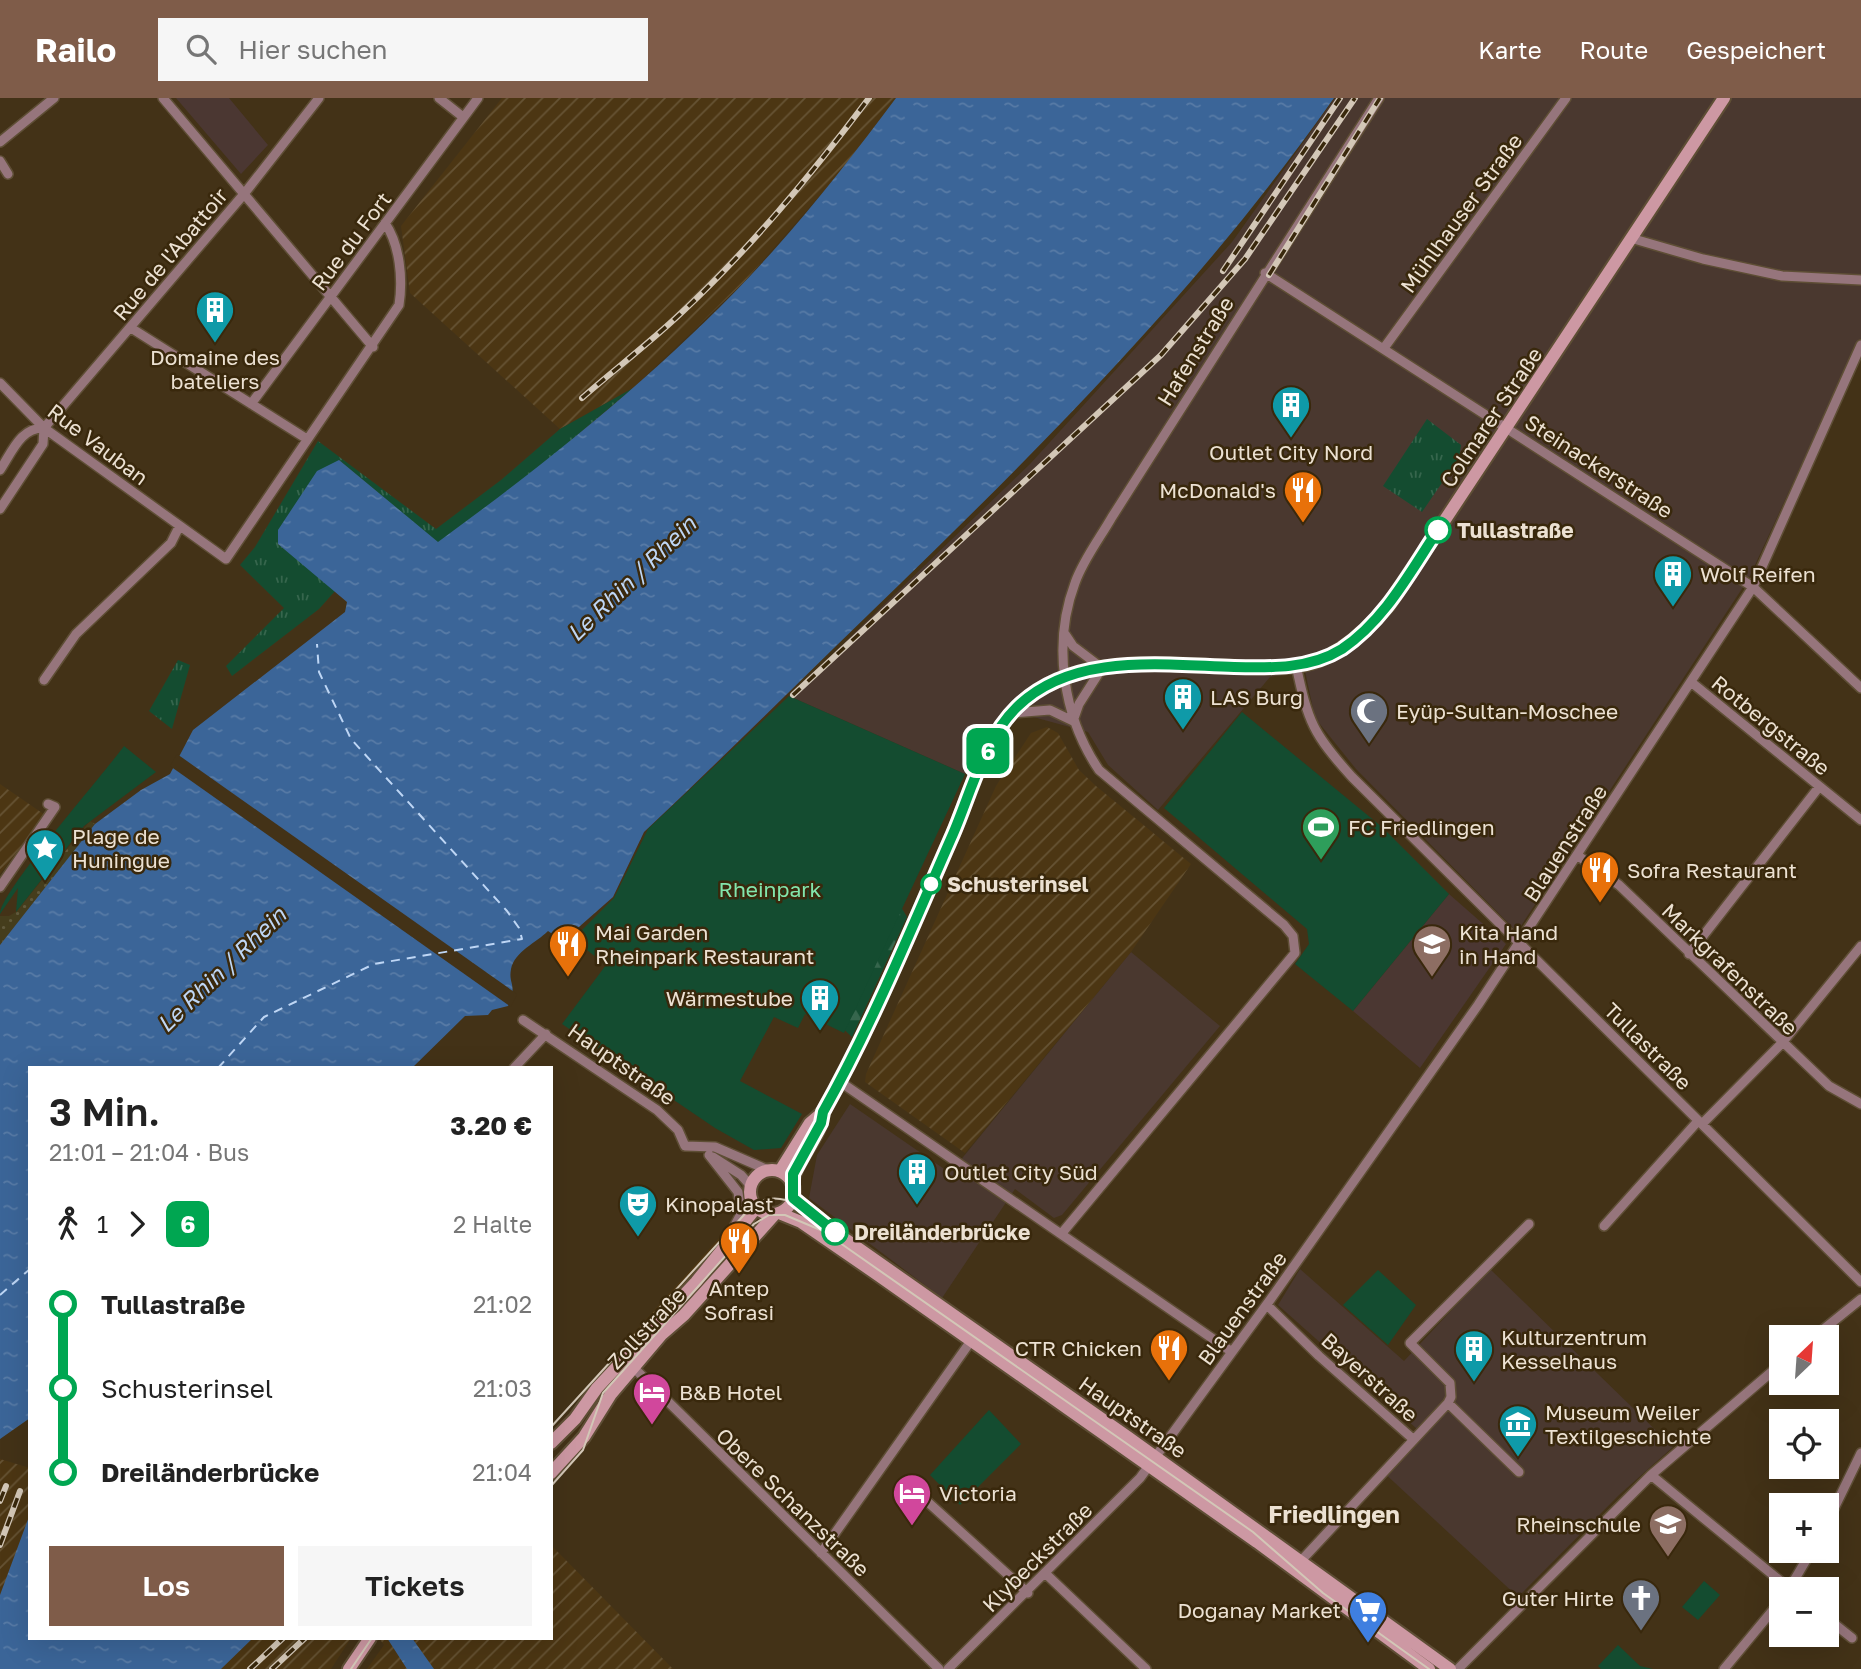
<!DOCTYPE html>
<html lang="de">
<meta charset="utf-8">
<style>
body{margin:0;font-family:"Golos Text",sans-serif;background:#f6f6f6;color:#222;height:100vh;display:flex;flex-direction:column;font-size:26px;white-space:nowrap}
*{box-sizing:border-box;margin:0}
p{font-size:23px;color:#767676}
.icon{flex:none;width:38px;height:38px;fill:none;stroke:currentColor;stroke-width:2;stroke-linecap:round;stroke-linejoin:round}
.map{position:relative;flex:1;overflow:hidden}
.panel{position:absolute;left:28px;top:968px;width:525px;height:574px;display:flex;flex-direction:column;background:#fff;border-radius:0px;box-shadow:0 7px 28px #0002}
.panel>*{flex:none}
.badge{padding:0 14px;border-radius:10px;font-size:24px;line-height:46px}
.needle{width:46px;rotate:25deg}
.fabs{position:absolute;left:1769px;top:1227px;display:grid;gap:14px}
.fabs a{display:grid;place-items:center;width:70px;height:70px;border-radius:0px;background:#fff;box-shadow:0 7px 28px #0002;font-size:35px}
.map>.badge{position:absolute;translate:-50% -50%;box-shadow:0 0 0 4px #fff}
.legs{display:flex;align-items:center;gap:10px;height:77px;padding:0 21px;font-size:23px}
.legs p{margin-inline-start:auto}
.headline{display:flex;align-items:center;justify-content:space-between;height:119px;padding:0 21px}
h1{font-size:38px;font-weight:600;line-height:52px}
.button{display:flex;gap:14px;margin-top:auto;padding:14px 21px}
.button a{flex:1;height:80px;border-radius:0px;background:#7f5c49;color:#fff;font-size:28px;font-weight:600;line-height:80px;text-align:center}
.button a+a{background:#f6f6f6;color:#222}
ul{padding:0 21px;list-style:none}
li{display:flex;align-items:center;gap:24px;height:84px;font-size:26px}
li i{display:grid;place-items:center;width:10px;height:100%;margin:0 9px;background:currentColor}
li i::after{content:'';width:18px;height:18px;margin:-9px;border:5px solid;border-radius:50%;background:#fff}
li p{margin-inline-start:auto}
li:first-child i{background:linear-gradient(#0000 50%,currentColor 0)}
li:last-child i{background:linear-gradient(currentColor 50%,#0000 0)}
header{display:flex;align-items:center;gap:42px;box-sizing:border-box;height:98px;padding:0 35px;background:#7f5c49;color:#fff}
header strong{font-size:33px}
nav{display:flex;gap:38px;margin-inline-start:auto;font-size:24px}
.search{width:490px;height:63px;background:#f6f6f6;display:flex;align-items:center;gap:18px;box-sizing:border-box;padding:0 24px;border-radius:0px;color:#767676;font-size:26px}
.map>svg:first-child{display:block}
</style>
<header>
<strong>Railo</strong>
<div class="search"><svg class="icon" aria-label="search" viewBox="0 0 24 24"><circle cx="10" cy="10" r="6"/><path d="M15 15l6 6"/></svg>Hier suchen</div>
<nav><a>Karte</a><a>Route</a><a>Gespeichert</a></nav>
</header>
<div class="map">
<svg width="1861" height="1571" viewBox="0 0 1861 1571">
<defs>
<pattern id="industrial-furrows" width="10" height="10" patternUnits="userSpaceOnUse" patternTransform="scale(1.75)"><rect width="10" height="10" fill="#4c3613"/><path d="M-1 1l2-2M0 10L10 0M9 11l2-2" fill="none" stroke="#665334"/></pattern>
<pattern id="grass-tufts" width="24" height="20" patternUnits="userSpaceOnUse" patternTransform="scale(1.75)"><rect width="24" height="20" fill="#144c30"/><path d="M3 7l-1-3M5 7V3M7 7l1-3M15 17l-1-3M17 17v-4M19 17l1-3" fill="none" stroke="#36664d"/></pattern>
<pattern id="forest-firs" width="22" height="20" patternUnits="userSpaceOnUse" patternTransform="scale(1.75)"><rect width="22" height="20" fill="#144c30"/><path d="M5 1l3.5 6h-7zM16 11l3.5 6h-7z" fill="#36664d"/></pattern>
<pattern id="sand-dots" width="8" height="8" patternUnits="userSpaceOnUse" patternTransform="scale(1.75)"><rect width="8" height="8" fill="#453d1c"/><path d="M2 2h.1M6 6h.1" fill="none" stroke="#60593c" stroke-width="1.8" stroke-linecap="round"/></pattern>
<pattern id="water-ripples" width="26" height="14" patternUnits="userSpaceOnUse" patternTransform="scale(1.75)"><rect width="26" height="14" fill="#3b6598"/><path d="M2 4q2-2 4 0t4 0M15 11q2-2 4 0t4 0" fill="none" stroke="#587ba6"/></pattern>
</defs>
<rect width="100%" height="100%" fill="#433217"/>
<path fill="#4a382f" d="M1335,0h526v257l-8,-2 -104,225 -232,354 -161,-163 -41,-51 -10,-47 -35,6 -112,133 -50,-45 -20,-33 -84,-23 -39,65 -176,-78 241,-232 202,-222z
M1131,854l89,74 -158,189 -8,3 -39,-29 -73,109 -133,-100 8,-43 33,-51 100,69z
M1300,1171l104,92 86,-92 183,178 -54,48 -101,102 -137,-127 36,-41 -139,-124z"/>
<path fill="url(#industrial-furrows)" d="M502,0h394l-60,79 -92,105 -111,106 -73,41 -150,-136 -9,-67z
M1047,629l11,6 21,37 17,16 95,78 -60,88 -166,201 -100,-71 1,-8 130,-288 35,-53z
M0,686l45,31 -45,59z
M0,1361l30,9v170h321l-20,31h-331z
M551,1447l122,124h-306l17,-24 -5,-7h172z"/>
<path fill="#4b3732" d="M176,0h53l39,47 -27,29z
M1449,796l57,50 -86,124 -67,-57z"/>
<path fill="#4c3613" d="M719,1140l3,4 -3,7 -90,98 -6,-2z"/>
<path fill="url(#grass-tufts)" d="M633,290l-91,77 -104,78 -99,-83 -61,84 58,46 -17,19 -87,67 -6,-10 58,-58 -44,-43 15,-18 63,-106 118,88 65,-49 59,-51z
M1427,321l34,26 -2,13 -37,54 -39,-26z
M178,562l12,5 -18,64 -23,-18z"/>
<path fill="url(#forest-firs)" d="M897,802l10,17 -55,120 -19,-18z"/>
<path fill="url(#sand-dots)" d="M90,723l5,3 -95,121v-29h9l7,-4z"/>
<path fill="#144c30" d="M789,598l176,78 -121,259 -39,-19 -7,14 -24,-11 -34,64 62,33 -21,34 -27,2 -39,-22 -153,-104 44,-59 -33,-26 41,-41 34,-69z
M1242,614l140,115 67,67 -96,117 -58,-47 14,-20 -2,-15 -143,-121z
M124,648l32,26 -72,54 -68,86 2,-24 -18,26c0,-22 104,-140 124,-168z
M1378,1172l38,35 -28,40 -45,-40z
M989,1312l32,34 -61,61 -30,-30z
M1704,1483l16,14 -22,25 -16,-13z
M1618,1547l22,21 13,3h-52l-3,-3z"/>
<path fill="url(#water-ripples)" d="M896,0h438c-127,181 -274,330 -432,484 -86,83 -171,168 -258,250l-31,65 -50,44 -15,-10c-12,12 -33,20 -37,38 -3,16 7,15 -3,37l-16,4 -4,5 -23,1 -52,51 -383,1v350l-30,21v-494l95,-121 46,-34 29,-16 23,-44 152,-118 2,-10 -69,-58v-14l39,-59 22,-11 99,82c119,-87 236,-181 335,-291 44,-49 84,-101 123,-153z
M30,1416v124h223l-32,31h-221v-74z
M387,1540h25l22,31h-27z"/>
<path fill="#433217" d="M177,656l340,240 -6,13 -341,-241z"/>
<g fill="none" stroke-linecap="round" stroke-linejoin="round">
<path stroke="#bed6f5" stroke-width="2" stroke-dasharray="9 7" stroke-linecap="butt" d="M218,970l46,-51 110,-53 148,-25 -3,-11 -12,-17 -156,-172 -32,-67 -2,-28
M0,1197l30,-26"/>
<g stroke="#5e4e35" stroke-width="12">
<path id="minor" d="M163,0l210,249
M439,0l24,19
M0,44l54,-44
M0,63l8,13
M1634,141l69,20 79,17 79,4
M1265,175l488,314 108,101
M131,230l176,111
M1384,250l182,-250
M0,285l44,45 182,131 173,-254c4,-26 1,-60 -14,-82
M251,306l227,-306
M0,372c12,-18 21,-43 44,-42
M0,411l43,-65 1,-16 200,-234 75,-96
M1065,536l8,12 29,22 -23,36 -6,17
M1296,567c12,57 17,69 56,112l509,505
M44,582l32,-46 95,-91 8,-16
M1691,584l170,138
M1012,615l38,-3 23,11
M1577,757l42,30 210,201 32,18
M0,789l55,-80 -7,-3
M1689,856l130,-167
M523,922l134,90 21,20 7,16 30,1 53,23
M514,970l32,-34
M839,983l393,271
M1702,1026l80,-81 79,-97
M709,1057l29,37 3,22 -14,26
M713,1059l28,18 9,10
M1604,1128l94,-105
M1062,1135l233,-280 -2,-17 -9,-11 -185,-155c-36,-53 -47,-126 -24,-187 8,-23 25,-45 37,-66l267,-419
M1267,1207l52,51 94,83
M1814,1239l47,-38
M631,1267l308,304
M1448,1305l71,69
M1651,1377l139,114
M919,1396l109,99
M1827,1425l34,-70
M821,1455l152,-215
M1298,1466l150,-161 3,-6 -1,-14 -40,-40 119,-119
M1046,1476l100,95
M1789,1491l23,-39
M1827,1520l25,20
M948,1571l192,-191 130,-178 208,-295 275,-418 108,-242
M1458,1571l193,-194 131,-112
M1724,1571l58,-70"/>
</g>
<g stroke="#5e4e35" stroke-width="16">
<path id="secondary" d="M750 1094a22 22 0 1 1 44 0a22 22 0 1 1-44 0Z
M780,1073l30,-48 13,-11
M792,1084c5,-26 29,-44 31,-70 50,-90 89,-184 130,-278 18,-41 31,-94 64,-127 56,-56 149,-42 222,-40 26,1 59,3 83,-8 26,-11 47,-32 66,-53l336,-508
M793,1100l42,34 294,206 321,231
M779,1115l22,9 77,53 379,267 172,127
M551,1345l24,-24 22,-31 99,-106 60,-74
M551,1375l33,-36 27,-43 50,-59 23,-20 91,-101
M349,1571l21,-31"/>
</g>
<use href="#minor" stroke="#96757c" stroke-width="9"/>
<use href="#secondary" stroke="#cd98a3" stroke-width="12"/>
<path stroke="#d3c7b7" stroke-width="2" d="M551,1329l202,-222c26,-16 45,0 67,15
M551,1388l32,-36 20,-57 151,-169 15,-9h16l38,16 430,301 70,61 106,76
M351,1571l21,-31"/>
<g stroke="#d3c7b7" stroke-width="6">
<path id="rail" d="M1223,173l117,-173
M1269,177l111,-177
M582,300c32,-28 66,-54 97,-83 71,-66 132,-140 190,-217
M793,597l368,-340 84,-96 110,-161
M0,1403l6,-15
M0,1447l20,-54
M250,1571l33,-31
M272,1571l33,-31"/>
</g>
<use href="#rail" stroke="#39280c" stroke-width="3.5" stroke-dasharray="10" stroke-linecap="butt"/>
</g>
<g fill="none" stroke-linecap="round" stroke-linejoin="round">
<g stroke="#fff" stroke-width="16">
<path id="line-1" d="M835,1134l-42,-34v-24l28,-51 2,-11c50,-89 89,-185 130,-278 18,-42 31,-95 64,-127 56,-55 146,-42 217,-40 37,1 76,2 108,-18 43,-29 68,-77 96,-119"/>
</g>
<use href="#line-1" stroke="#00a651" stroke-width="10"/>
</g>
<defs>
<g id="building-pin" transform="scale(2.0125)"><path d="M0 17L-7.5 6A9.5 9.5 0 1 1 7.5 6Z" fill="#0f9aa8" stroke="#39280c"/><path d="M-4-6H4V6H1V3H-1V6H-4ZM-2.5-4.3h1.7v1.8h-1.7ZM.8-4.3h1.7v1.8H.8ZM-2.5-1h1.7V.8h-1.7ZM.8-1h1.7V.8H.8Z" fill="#fff"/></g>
<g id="restaurant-pin" transform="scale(2.0125)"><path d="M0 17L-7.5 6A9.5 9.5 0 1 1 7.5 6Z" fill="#e8710a" stroke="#39280c"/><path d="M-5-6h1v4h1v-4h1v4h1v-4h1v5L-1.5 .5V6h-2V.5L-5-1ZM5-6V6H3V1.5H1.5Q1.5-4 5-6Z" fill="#fff"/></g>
<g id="mosque-pin" transform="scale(2.0125)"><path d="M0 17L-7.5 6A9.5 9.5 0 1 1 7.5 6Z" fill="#6b7280" stroke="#39280c"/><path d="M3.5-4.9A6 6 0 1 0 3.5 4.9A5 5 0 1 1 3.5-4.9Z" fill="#fff"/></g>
<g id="stadium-pin" transform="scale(2.0125)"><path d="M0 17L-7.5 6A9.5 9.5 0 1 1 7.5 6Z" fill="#2e9e5b" stroke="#39280c"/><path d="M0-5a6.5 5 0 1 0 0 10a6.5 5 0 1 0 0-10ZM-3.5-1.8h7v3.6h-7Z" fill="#fff"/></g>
<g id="sight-pin" transform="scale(2.0125)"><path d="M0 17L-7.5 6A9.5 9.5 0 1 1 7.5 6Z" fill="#0f9aa8" stroke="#39280c"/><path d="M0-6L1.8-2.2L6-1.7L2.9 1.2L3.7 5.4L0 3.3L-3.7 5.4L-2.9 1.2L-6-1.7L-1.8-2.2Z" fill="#fff"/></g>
<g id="school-pin" transform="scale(2.0125)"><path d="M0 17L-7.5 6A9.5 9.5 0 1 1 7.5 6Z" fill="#8d6e63" stroke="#39280c"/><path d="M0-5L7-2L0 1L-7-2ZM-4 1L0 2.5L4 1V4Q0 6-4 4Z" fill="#fff"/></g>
<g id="theatre-pin" transform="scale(2.0125)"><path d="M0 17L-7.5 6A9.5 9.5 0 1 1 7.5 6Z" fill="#0f9aa8" stroke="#39280c"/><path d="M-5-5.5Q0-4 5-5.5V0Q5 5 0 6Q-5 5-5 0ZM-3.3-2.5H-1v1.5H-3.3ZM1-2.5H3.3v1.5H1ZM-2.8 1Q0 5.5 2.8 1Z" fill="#fff"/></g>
<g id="hotel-pin" transform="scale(2.0125)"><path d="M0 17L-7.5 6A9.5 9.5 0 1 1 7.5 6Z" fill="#d1479c" stroke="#39280c"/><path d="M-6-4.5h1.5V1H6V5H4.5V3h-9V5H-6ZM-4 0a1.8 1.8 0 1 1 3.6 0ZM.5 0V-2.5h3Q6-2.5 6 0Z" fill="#fff"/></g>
<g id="museum-pin" transform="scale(2.0125)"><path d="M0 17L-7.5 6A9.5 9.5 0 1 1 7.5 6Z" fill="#0f9aa8" stroke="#39280c"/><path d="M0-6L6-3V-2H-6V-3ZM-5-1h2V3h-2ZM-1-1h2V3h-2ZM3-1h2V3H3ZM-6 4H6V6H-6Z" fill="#fff"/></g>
<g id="church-pin" transform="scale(2.0125)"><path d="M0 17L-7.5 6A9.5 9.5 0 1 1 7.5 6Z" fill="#6b7280" stroke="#39280c"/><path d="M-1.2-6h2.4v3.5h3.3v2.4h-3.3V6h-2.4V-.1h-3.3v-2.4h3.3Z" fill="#fff"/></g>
<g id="supermarket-pin" transform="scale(2.0125)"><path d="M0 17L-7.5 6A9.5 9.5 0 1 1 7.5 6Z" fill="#3f7fe0" stroke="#39280c"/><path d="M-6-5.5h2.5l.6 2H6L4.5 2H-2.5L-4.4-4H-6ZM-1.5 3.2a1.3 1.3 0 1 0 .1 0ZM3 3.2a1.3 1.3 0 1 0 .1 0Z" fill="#fff"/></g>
</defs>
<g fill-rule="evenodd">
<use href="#building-pin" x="215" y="212"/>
<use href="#building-pin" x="1291" y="307"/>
<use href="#restaurant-pin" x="1303" y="392"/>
<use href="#building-pin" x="1673" y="476"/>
<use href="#building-pin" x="1183" y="599"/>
<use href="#mosque-pin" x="1369" y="613"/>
<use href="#stadium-pin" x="1321" y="729"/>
<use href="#sight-pin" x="45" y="750"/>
<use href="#restaurant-pin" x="1600" y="772"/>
<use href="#restaurant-pin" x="568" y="846"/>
<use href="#school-pin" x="1432" y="846"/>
<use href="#building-pin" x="820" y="900"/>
<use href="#building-pin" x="917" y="1074"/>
<use href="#theatre-pin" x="638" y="1106"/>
<use href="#restaurant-pin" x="739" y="1143"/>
<use href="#restaurant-pin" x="1169" y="1250"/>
<use href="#building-pin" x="1474" y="1251"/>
<use href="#hotel-pin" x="652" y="1294"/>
<use href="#museum-pin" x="1518" y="1326"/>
<use href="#hotel-pin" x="912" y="1395"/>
<use href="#school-pin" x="1668" y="1426"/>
<use href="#church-pin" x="1641" y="1500"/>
<use href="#supermarket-pin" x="1368" y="1512"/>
</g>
<g fill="#fff" stroke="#00a651" stroke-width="3.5">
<circle cx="1438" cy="432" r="12"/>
<circle cx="931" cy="786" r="9"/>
<circle cx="835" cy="1134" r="12"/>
</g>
<g text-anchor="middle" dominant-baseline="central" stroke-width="5" stroke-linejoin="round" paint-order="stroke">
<g font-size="21" fill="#ece1d2" stroke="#39280c">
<text transform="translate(1461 115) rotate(-54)">Mühlhauser Straße</text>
<text transform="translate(351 143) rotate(-53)">Rue du Fort</text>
<text transform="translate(170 156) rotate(-50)">Rue de l'Abattoir</text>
<text transform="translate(1195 253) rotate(-58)">Hafenstraße</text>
<text transform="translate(1491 319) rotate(-56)">Colmarer Straße</text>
<text transform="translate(98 346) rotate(37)">Rue Vauban</text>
<text transform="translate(1599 368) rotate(33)">Steinackerstraße</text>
<text transform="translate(1771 627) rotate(39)">Rotbergstraße</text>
<text transform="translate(1565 745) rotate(-57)">Blauenstraße</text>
<text transform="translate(1730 871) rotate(44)">Markgrafenstraße</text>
<text transform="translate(1648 948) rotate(45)">Tullastraße</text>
<text transform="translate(622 966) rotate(35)">Hauptstraße</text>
<text transform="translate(1242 1210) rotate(-54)">Blauenstraße</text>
<text transform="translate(646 1230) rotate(-47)">Zollstraße</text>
<text transform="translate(1370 1279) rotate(42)">Bayerstraße</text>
<text transform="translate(1133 1319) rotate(35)">Hauptstraße</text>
<text transform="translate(793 1404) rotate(44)">Obere Schanzstraße</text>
<text transform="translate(1037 1459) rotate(-45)">Klybeckstraße</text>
</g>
<g font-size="21" fill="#ece1d2" stroke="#39280c" text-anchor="start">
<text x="215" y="259" text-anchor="middle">Domaine des<tspan x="215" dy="24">bateliers</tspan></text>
<text x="1291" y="354" text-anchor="middle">Outlet City Nord</text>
<text x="1276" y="392" text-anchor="end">McDonald's</text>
<text x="1700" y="476">Wolf Reifen</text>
<text x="1210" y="599">LAS Burg</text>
<text x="1396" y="613">Eyüp-Sultan-Moschee</text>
<text x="1348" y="729">FC Friedlingen</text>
<text x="72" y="738">Plage de<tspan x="72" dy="24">Huningue</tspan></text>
<text x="1627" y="772">Sofra Restaurant</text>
<text x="595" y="834">Mai Garden<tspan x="595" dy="24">Rheinpark Restaurant</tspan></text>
<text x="1459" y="834">Kita Hand<tspan x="1459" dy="24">in Hand</tspan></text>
<text x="793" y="900" text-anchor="end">Wärmestube</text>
<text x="944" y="1074">Outlet City Süd</text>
<text x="665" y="1106">Kinopalast</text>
<text x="739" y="1190" text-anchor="middle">Antep<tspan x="739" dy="24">Sofrasi</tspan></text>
<text x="1501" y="1239">Kulturzentrum<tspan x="1501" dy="24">Kesselhaus</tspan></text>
<text x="1142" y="1250" text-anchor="end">CTR Chicken</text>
<text x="679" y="1294">B&amp;B Hotel</text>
<text x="1545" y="1314">Museum Weiler<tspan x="1545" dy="24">Textilgeschichte</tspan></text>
<text x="939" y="1395">Victoria</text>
<text x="1641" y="1426" text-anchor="end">Rheinschule</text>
<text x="1614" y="1500" text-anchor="end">Guter Hirte</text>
<text x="1341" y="1512" text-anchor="end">Doganay Market</text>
</g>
<g font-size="21" font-weight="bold" fill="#ece1d2" stroke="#39280c" text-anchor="start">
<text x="1457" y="432">Tullastraße</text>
<text x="947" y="786">Schusterinsel</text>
<text x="854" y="1134">Dreiländerbrücke</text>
</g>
<g font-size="21" fill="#82e5ac" stroke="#39280c">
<text x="770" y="791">Rheinpark</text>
</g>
<g font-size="23" font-style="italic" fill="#bed6f5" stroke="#39280c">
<text transform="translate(631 480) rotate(-44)">Le Rhin / Rhein</text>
<text transform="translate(221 871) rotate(-44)">Le Rhin / Rhein</text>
</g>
<g font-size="24" font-weight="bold" fill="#ece1d2" stroke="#39280c">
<text x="1334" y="1415">Friedlingen</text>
</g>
</g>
</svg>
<div class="fabs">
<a><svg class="needle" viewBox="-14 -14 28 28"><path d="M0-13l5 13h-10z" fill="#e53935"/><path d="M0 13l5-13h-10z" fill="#767676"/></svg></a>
<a><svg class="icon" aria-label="locate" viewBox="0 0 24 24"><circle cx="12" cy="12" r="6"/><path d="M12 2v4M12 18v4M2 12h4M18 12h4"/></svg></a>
<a>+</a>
<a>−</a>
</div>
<b class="badge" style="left:988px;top:653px;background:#00a651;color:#fff">6</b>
<section class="panel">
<div class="headline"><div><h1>3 Min.</h1><p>21:01 – 21:04 · Bus</p></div><b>3.20 €</b></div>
<div class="legs"><svg class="icon" aria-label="walk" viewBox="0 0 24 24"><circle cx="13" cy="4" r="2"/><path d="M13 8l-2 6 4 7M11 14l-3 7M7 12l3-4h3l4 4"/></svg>1<svg class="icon" aria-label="forward" viewBox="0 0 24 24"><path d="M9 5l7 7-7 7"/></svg><b class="badge" style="background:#00a651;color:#fff">6</b><p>2 Halte</p></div>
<ul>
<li><i style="color:#00a651"></i><b>Tullastraße</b><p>21:02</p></li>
<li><i style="color:#00a651"></i><span>Schusterinsel</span><p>21:03</p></li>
<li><i style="color:#00a651"></i><b>Dreiländerbrücke</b><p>21:04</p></li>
</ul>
<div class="button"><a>Los</a><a>Tickets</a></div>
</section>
</div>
